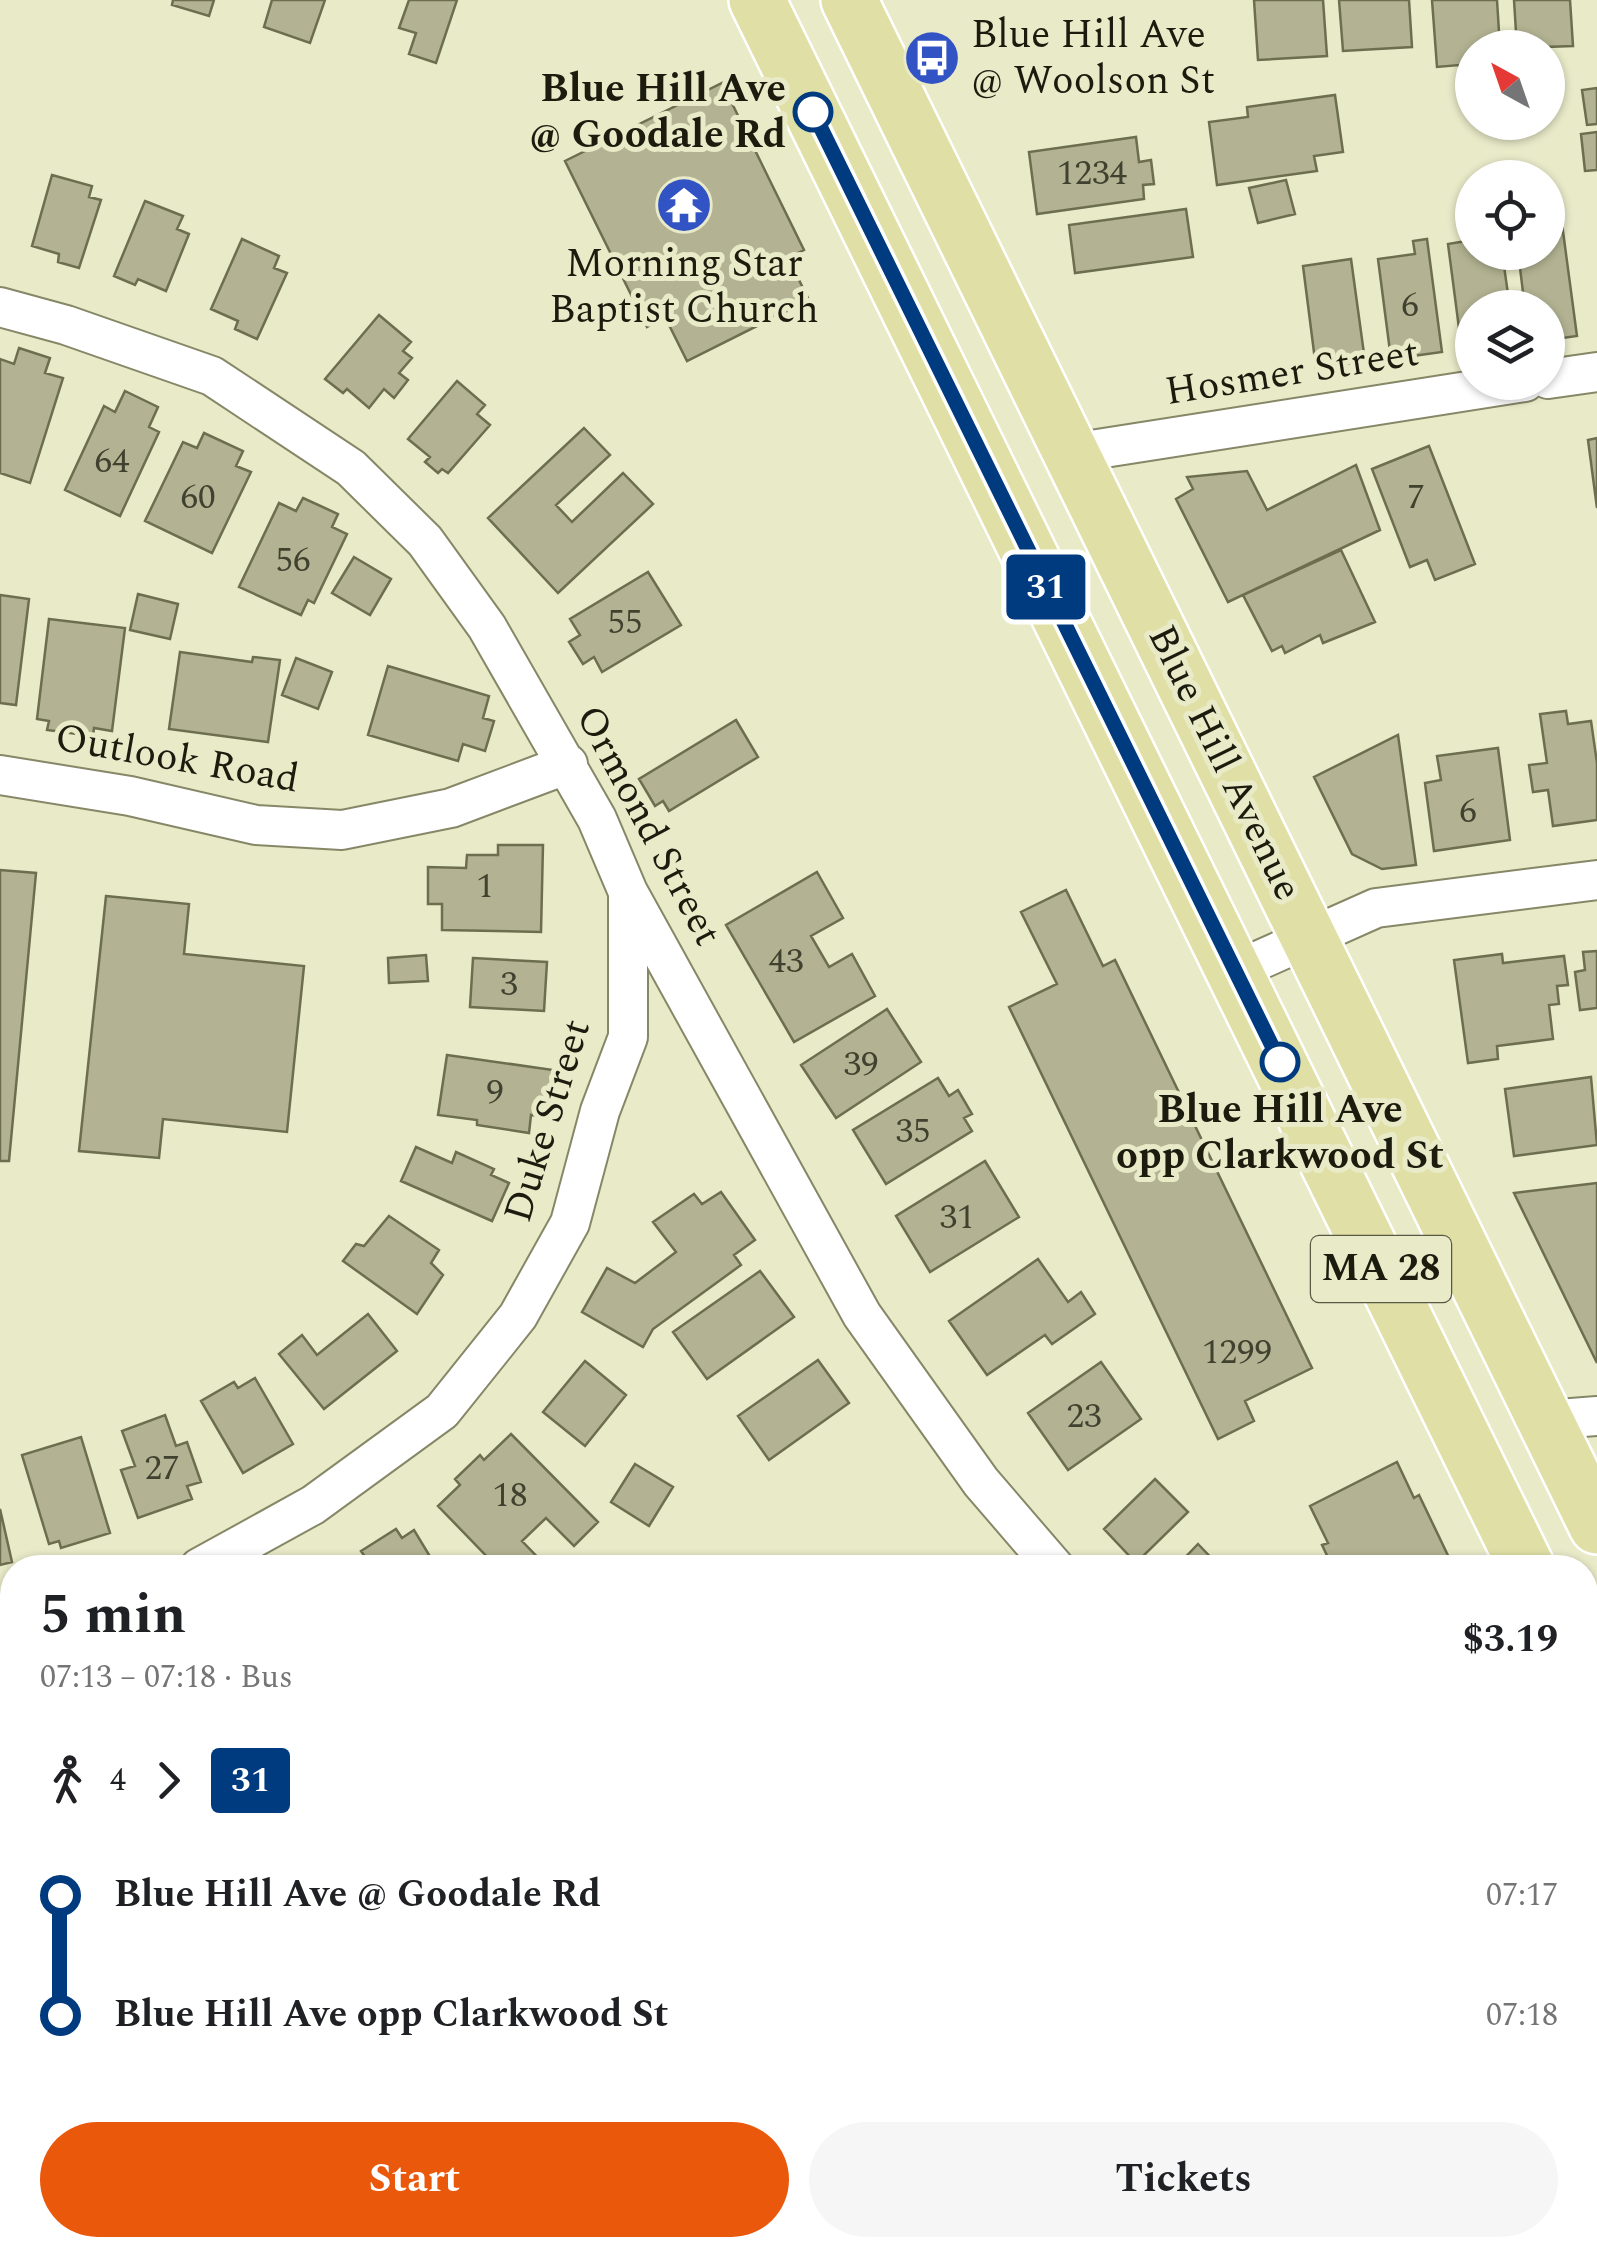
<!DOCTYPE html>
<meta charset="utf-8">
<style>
body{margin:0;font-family:Spectral,serif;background:#f6f6f6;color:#202124;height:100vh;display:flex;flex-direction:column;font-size:38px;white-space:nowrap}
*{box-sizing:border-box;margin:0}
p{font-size:32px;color:#757577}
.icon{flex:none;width:55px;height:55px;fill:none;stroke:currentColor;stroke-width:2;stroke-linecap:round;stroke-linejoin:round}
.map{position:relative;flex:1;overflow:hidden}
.details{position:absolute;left:0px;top:1555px;width:1598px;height:702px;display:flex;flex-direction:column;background:#fff;border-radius:40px 40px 0 0;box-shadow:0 2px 8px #0004}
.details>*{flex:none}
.badge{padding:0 20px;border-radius:8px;font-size:35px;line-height:65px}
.needle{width:65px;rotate:320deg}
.controls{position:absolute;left:1455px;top:30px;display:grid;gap:20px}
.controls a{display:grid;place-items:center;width:110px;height:110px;border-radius:50%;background:#fff;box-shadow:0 2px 8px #0004;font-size:50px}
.map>.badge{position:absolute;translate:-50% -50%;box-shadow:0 0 0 5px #fff}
.legs{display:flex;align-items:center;gap:15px;height:110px;padding:0 40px;font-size:32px}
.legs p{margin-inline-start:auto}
.head{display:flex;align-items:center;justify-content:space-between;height:170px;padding:0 40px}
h1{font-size:55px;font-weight:700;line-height:75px}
.action{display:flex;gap:20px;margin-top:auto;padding:20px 40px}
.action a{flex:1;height:115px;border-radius:60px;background:#ea580c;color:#fff;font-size:40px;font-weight:700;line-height:115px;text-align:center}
.action a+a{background:#f6f6f6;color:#202124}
ul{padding:0 40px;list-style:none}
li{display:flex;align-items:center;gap:35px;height:120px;font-size:38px}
li i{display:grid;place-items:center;width:15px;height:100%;margin:0 12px;background:currentColor}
li i::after{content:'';width:25px;height:25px;margin:-12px;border:8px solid;border-radius:50%;background:#fff}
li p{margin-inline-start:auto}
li:first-child i{background:linear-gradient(#0000 50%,currentColor 0)}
li:last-child i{background:linear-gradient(currentColor 50%,#0000 0)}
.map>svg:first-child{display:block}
</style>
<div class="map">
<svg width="1597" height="2256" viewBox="0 0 1597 2256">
<rect width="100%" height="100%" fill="#e9eac8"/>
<path fill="#b3b393" stroke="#6d6e4f" stroke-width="2.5" d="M173,0h41l-5,16 -37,-11z
M272,0h53l-15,43 -46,-16z
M409,0h48l-21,63 -27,-9 7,-21 -17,-5z
M1254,0h69l4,56 -69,4z
M1339,0h70l3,47 -69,4z
M1432,0h65l3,48h-28v31l-12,1 -1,-15 -22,2z
M1514,0h56l3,46 -56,2z
M722,83l82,167 -16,8 21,42 -122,61 -22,-44 -18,10 -82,-166z
M1597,88v36l-10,1 -5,-35z
M1335,95l8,57 -29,4 3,15 -100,14 -8,-63 39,-5 -1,-10z
M1597,132v38l-12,1 -4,-37z
M1136,137l3,25 12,-2 3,24 -11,1 1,14 -107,15 -8,-62z
M52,175l40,11 -3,11 12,3 -22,68 -21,-6 1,-8 -27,-8z
M1286,180l9,34 -37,9 -9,-35z
M145,201l38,15 -6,13 12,5 -23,57 -28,-12 -3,6 -21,-9z
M1186,209l7,48 -118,16 -6,-48z
M1560,209l17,127 -29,4v-32h-23l-7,-56h30v-42z
M242,239l37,17 -5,12 13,5 -30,66 -22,-10 3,-8 -27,-12z
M1427,239l15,113 -51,7 -13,-100 37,-5 -2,-13z
M1472,240v12h30l8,56h-38v27l-12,1 -12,-92z
M1351,259l14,102 -49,7 -13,-102z
M379,315l32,27 -8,9 9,7 -13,15 9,7 -14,18 -10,-9 -15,19 -22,-19 -4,4 -18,-14z
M19,348l31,10 -5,15 18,5 -33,105 -30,-10v-114l14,5z
M457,381l28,24 -8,9 13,11 -42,48 -6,-4 -4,4 -13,-11 5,-5 -22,-18z
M125,391l33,16 -9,20 10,5 -39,84 -55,-26 39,-84 11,6z
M584,428l26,27 -54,50 16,17 51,-49 30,31 -95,89 -70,-75z
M204,433l39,18 -7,15 15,6 -39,81 -67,-32 38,-79 14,6z
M1597,438v70l-9,-68z
M1429,446l46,118 -40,16 -8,-20 -17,7 -38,-98z
M1356,465l24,65 -152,72 -52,-103 17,-10 -6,-12 60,-6 20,39z
M303,498l35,16 -6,13 15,7 -33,69 -6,-3 -7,15 -62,-28 40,-84 17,8z
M1341,550l34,72 -52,21 -3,-8 -35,18 -3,-7 -10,5 -29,-56z
M354,557l37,22 -21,36 -38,-22z
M648,572l33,53 -79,47 -8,-15 -11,7 -14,-22 11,-7 -10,-16z
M138,594l40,10 -8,35 -40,-9z
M0,595l29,4 -13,106 -16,-2z
M49,619l76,9 -13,103 -18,-3 -1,8 -46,-6 2,-9 -12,-2z
M180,652l72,10 1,-5 27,3 -12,82 -99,-13z
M296,658l36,14 -14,37 -36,-14z
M388,666l101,30 -6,22 11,3 -9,30 -22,-7 -5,17 -90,-26z
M1566,711l2,13 23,-3 6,42v57l-44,6 -5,-36 -15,2 -4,-27 18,-2 -7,-49z
M736,720l22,37 -89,54 -6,-10 -8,5 -16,-27z
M1398,735l18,130 -34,4 -30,-15 -38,-77z
M1498,748l12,92 -76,11 -9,-68 16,-3 -4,-24z
M498,845h45l-2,87 -99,-2v-26h-14v-37l38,1 1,-13h31z
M0,870l36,3 -27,288h-9z
M817,872l26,46 -32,18 18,31 23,-13 23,42 -81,46 -68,-117z
M1066,890l37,76 12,-6 197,408 -67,33 9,20 -36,18 -209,-432 48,-23 -36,-72z
M106,896l83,8 -5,50 120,12 -17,166 -124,-13 -4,39 -80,-7z
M1597,951v57l-17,2 -5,-38 10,-2 -2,-18z
M1502,954l1,9 61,-7 4,29 -11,1 2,18 -10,1 4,34 -56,7 1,13 -30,4 -14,-103z
M426,955l2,26 -39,2 -1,-25z
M473,958l74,4 -3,49 -74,-4z
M887,1009l34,53 -85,56 -35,-53z
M447,1055l106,15 -7,47 -15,-2 -2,18 -52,-8v-5l-39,-5z
M1591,1077l6,68 -83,11 -9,-67z
M938,1078l11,18 9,-6 14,24 -8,4 8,13 -86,53 -33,-54z
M416,1147l36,16 4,-11 38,17 -3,6 18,8 -17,38 -91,-40z
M985,1161l34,56 -89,55 -34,-56z
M1597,1183v180l-83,-170z
M721,1192l34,48 -21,15 7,10 -88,64 -10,18 -61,-35 25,-44 28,15 41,-31 -23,-30 41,-28 8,10z
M389,1216l50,34 -8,13 12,12 -26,39 -74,-53 13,-17 8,2z
M1038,1259l30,43 13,-10 14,22 -43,30 -7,-9 -58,40 -38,-54z
M760,1271l34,46 -87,62 -34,-47z
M368,1314l29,37 -73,58 -45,-55 23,-19 15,20z
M818,1360l31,43 -80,57 -31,-44z
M585,1361l41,34 -41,51 -42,-34z
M1101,1362l40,57 -73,51 -40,-57z
M255,1378l38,66 -50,29 -42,-72 33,-19 4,6z
M165,1415l11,31 11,-4 14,40 -14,4 5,13 -54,19 -17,-48 14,-4 -13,-35z
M511,1434l87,88 -24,24 -28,-28 -24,23 26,27h-50l-60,-62 22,-21 -5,-6 25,-24 4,5z
M81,1437l29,96 -49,15 -2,-7 -10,3 -27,-89z
M1397,1462l17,36 5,-3 35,73h-121l-11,-23 6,-2 -18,-37z
M635,1464l38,23 -24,39 -38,-24z
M1155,1479l33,33 -52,51 -32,-34z
M0,1509l12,53 -12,3z
M396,1529l6,9 12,-8 23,38h-74l-4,-6 7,-4 -5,-7z
M1198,1544l23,24h-46z
M0,1843l12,3v109l-12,-3z
M1585,1981l12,8v136l-12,-1z
M0,2001l12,3v36l-12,-4z
M148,2245h61l-2,11z
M258,2245h66l-2,11h-66z
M369,2245h70l-2,11h-70z
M486,2245h70l-2,11h-70z
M597,2245h55l27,4 -1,7h-83z
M894,2245h43l-2,11 -41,-8z
M1061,2245h21l58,7v4h-80z"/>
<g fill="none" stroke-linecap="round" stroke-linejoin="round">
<g stroke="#868767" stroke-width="42">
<path id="minor" d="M0,307l66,18 146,51 139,92 74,73 62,86 110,192 31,73 234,423 119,167 74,86
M1548,379l49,-7
M1072,453l453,-71
M0,775l130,21 126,29 86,5 109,-22 117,-44
M1235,971l141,-63 221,-28
M1546,1420l51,-4
M199,1568l114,-63 129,-94 76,-95 52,-93 30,-112 28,-74v-143
M0,1633l12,-3
M0,1778l12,6
M1585,1887l12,1"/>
</g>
<g stroke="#fff" stroke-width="60">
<path id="trunk" d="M757,0l770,1568
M849,0l748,1526
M1585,1685l12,24"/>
</g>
<use href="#minor" stroke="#fff" stroke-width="38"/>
<use href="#trunk" stroke="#e0e0a6" stroke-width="55"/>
</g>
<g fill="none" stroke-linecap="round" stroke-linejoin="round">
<g stroke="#fff" stroke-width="22">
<path id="line-1" d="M813,112l467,950"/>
</g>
<use href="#line-1" stroke="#003b80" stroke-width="15"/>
</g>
<defs>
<g id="bus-disc" transform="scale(2.875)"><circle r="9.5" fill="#3153c3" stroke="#e9eac8"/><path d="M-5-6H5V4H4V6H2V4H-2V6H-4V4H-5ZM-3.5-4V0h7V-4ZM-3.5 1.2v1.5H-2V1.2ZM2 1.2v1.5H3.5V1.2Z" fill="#fff"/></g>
<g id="temple-disc" transform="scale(2.875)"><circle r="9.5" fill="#3153c3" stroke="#e9eac8"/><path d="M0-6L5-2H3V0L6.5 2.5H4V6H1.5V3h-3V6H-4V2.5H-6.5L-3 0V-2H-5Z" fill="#fff"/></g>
</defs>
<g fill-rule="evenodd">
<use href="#bus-disc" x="932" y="58"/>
<use href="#temple-disc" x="684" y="205"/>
</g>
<g fill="#fff" stroke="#003b80" stroke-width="5">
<circle cx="813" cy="112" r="18"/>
<circle cx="1280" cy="1062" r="18"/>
</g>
<g text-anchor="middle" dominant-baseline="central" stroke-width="10" stroke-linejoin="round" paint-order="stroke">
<g font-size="35" fill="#41412f">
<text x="1092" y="173">1234</text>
<text x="1410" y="305">6</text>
<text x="112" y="461">64</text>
<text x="198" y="497">60</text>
<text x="1416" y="497">7</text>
<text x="293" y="560">56</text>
<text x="625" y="622">55</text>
<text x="1468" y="811">6</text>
<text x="485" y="886">1</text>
<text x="786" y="961">43</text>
<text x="509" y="984">3</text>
<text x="861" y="1064">39</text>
<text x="495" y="1092">9</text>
<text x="913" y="1131">35</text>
<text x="957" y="1217">31</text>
<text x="1237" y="1352">1299</text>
<text x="1084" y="1416">23</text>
<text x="162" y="1468">27</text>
<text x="510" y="1495">18</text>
</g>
<rect fill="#e9eac8" stroke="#595946" stroke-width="2.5" x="1311" y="1236" width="140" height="66" rx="8"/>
<g font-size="38" font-weight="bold" fill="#1b1b0e">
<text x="1381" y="1269">MA 28</text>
</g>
<g font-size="40" fill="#1b1b0e" stroke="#e9eac8" text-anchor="start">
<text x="971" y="35">Blue Hill Ave<tspan x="971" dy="46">@ Woolson St</tspan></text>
<text x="684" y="264" text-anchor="middle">Morning Star<tspan x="684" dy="46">Baptist Church</tspan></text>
</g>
<g font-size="40" font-weight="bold" fill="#1b1b0e" stroke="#e9eac8" text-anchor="end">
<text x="786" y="89">Blue Hill Ave<tspan x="786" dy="46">@ Goodale Rd</tspan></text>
<text x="1280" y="1110" text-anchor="middle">Blue Hill Ave<tspan x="1280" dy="46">opp Clarkwood St</tspan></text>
</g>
<g font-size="40" fill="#1b1b0e" stroke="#e9eac8">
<text transform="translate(1292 373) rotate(-9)">Hosmer Street</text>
<text transform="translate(177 759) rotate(10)">Outlook Road</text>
<text transform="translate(1224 763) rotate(64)">Blue Hill Avenue</text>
<text transform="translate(648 826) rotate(62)">Ormond Street</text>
<text transform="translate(548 1121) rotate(-73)">Duke Street</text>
</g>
</g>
</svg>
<div class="controls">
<a><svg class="needle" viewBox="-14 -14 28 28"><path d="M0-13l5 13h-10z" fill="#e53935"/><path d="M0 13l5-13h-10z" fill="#757577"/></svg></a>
<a><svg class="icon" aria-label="locate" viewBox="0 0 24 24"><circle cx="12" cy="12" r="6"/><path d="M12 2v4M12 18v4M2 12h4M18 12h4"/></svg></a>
<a><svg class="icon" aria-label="layers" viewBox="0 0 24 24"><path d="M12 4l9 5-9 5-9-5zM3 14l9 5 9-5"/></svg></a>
</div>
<b class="badge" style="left:1046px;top:587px;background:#003b80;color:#fff">31</b>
<section class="details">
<div class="head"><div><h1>5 min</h1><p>07:13 – 07:18 · Bus</p></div><b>$3.19</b></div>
<div class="legs"><svg class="icon" aria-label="walk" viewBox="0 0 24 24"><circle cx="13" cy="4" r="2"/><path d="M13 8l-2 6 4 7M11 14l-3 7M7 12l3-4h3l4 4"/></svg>4<svg class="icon" aria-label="forward" viewBox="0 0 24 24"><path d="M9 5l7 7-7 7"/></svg><b class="badge" style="background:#003b80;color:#fff">31</b></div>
<ul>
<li><i style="color:#003b80"></i><b>Blue Hill Ave @ Goodale Rd</b><p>07:17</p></li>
<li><i style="color:#003b80"></i><b>Blue Hill Ave opp Clarkwood St</b><p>07:18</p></li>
</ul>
<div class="action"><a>Start</a><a>Tickets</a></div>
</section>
</div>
